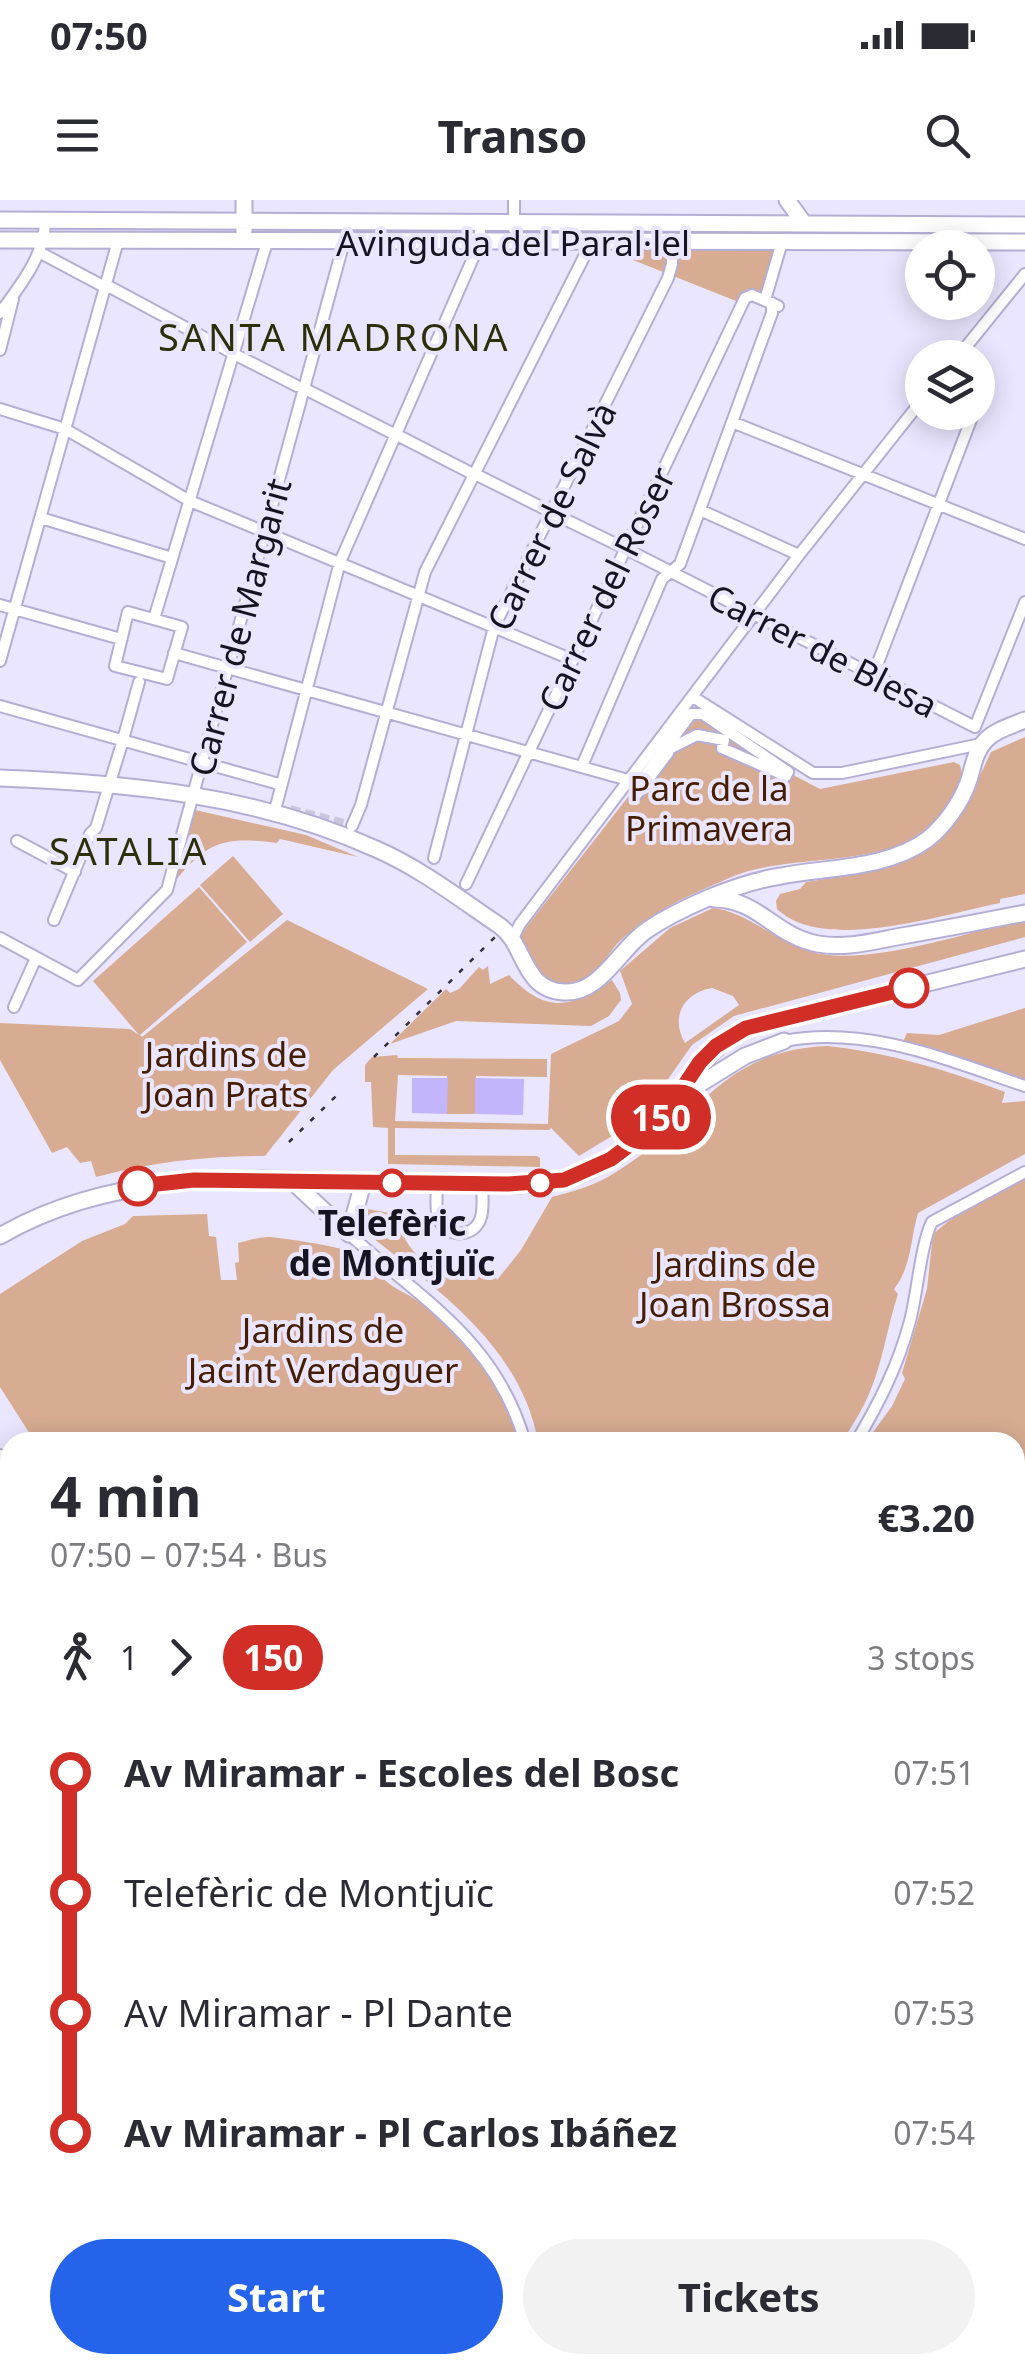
<!DOCTYPE html>
<meta charset="utf-8">
<style>
body{margin:0;font-family:"Noto Sans",sans-serif;background:#f2f2f3;color:#2b2b33;height:100vh;display:flex;flex-direction:column;font-size:38px;white-space:nowrap}
*{box-sizing:border-box;margin:0}
p{font-size:32px;color:#7c7c81}
.icon{flex:none;width:55px;height:55px;fill:none;stroke:currentColor;stroke-width:2;stroke-linecap:round;stroke-linejoin:round}
.map{position:relative;flex:1;overflow:hidden}
.panel{position:absolute;left:0px;top:1232px;width:1025px;height:942px;display:flex;flex-direction:column;background:#fff;border-radius:30px 30px 0 0;box-shadow:0 5px 25px #0003}
.panel>*{flex:none}
.badge{padding:0 20px;border-radius:32px;font-size:35px;line-height:65px}
.buttons{position:absolute;left:905px;top:30px;display:grid;gap:20px}
.buttons a{display:grid;place-items:center;width:90px;height:90px;border-radius:50%;background:#fff;box-shadow:0 5px 25px #0003;font-size:50px}
.map>.badge{position:absolute;translate:-50% -50%;box-shadow:0 0 0 5px #fff}
.legs{display:flex;align-items:center;gap:15px;height:110px;padding:0 50px;font-size:32px}
.legs p{margin-inline-start:auto}
.overview{display:flex;align-items:center;justify-content:space-between;height:170px;padding:0 50px}
h1{font-size:55px;font-weight:700;line-height:75px}
.action{display:flex;gap:20px;margin-top:auto;padding:20px 50px}
.action a{flex:1;height:115px;border-radius:60px;background:#2563eb;color:#fff;font-size:40px;font-weight:700;line-height:115px;text-align:center}
.action a+a{background:#f2f2f3;color:#2b2b33}
ul{padding:0 50px;list-style:none}
li{display:flex;align-items:center;gap:35px;height:120px;font-size:38px}
li i{display:grid;place-items:center;width:15px;height:100%;margin:0 12px;background:currentColor}
li i::after{content:'';width:25px;height:25px;margin:-12px;border:8px solid;border-radius:50%;background:#fff}
li p{margin-inline-start:auto}
li:first-child i{background:linear-gradient(#0000 50%,currentColor 0)}
li:last-child i{background:linear-gradient(currentColor 50%,#0000 0)}
.status{display:flex;justify-content:space-between;align-items:center;height:70px;padding:0 50px;background:#fff;direction:ltr}
.status svg{height:28px;fill:currentColor}
header{display:flex;justify-content:space-between;align-items:center;height:130px;padding:0 50px;background:#fff;font-size:45px;font-weight:700}
.map>svg:first-child{display:block}
</style>
<div class="status"><b>07:50</b><svg viewBox="0 0 49 12"><path d="M0 12V9h3v3zM5 12V6h3v6zM10 12V3h3v9zM15 12V0h3v12zM26 1h20v11H26zM47 4h2v5h-2z"/></svg></div>
<header><svg class="icon" aria-label="menu" viewBox="0 0 24 24"><path d="M4 6h16M4 12h16M4 18h16"/></svg>Transo<svg class="icon" aria-label="search" viewBox="0 0 24 24"><circle cx="10" cy="10" r="6"/><path d="M15 15l6 6"/></svg></header>
<div class="map">
<svg width="1025" height="2174" viewBox="0 0 1025 2174">
<rect width="100%" height="100%" fill="#eae6ff"/>
<path fill="#d7ac92" fill-rule="evenodd" d="M638,49l139,1 -14,47h-21l-6,4 -103,-41z
M692,515l11,1 73,50 44,23 134,-27 6,3 3,13c-8,13 -13,29 -23,40 -50,55 -147,32 -211,60 -24,11 -54,22 -75,38 -12,8 -27,17 -37,28 -14,16 -20,36 -43,42 -29,7 -53,-26 -53,-52z
M1025,537v157l-25,5v4c-57,11 -176,51 -223,6l-1,-8 4,-7 20,-5 6,-7c115,-18 135,-21 185,-130z
M195,610l111,25 52,22 -78,-18 -3,4c-51,-6 -68,-3 -101,37z
M233,656l50,58 -33,28 -50,-57z
M199,687l48,55 -107,93 2,2 145,-117 141,69 -95,81 -68,86c-59,0 -112,6 -169,21l-5,-16 -11,2 -13,-16 -15,6 -52,-93v-37l130,6 9,6 -46,-54z
M713,708c32,3 66,35 99,44 53,15 158,-20 213,-33v18l-291,79 -42,29 -40,57 -40,34 -33,20 -28,-28 -2,2 -154,-2v27l142,1 3,2v9l-152,-3v-36l-15,-1 -2,-45h-6v-17l7,-8 25,-2 1,3 149,1v18l-71,-1 -1,38h-28v-38l-49,-1 -3,46 153,3 3,-70 68,-33 13,-17 -12,-33 50,-43zM712,788l21,8 6,9 -54,38c-15,-25 -2,-50 27,-55z
M488,766l2,18 19,-9c37,39 62,34 103,5l8,13 1,7 -12,16 -18,10 -135,-5 -66,23 56,-55 4,4 9,-4 20,-22 4,3z
M1025,808v73l-122,-39 4,-9 32,2z
M828,846c62,7 119,24 177,46l-3,11 23,-2v53l-107,59c-8,27 -6,53 -24,76l4,5c-11,33 -15,68 -29,100 -7,17 -18,33 -27,48h-304c-16,-92 -96,-149 -165,-204l-7,-15 1,-14 29,5c10,48 50,70 96,54l5,12 24,-30 31,-53c22,-6 45,-12 64,-25 82,-49 102,-122 212,-126z
M1025,979v891l-10,17v-645h-149l26,-36 13,-27 -3,-6 25,-84 6,-55 17,-14z
M207,1014l2,22 7,1 5,43h16l-2,-17 4,-1 -1,-19c9,-2 20,-6 30,-6 12,0 73,10 83,15 18,9 30,29 48,38 60,31 100,89 119,152h-285l-1,-6 -26,6h-171l-35,-55v-93l82,-53 43,-17 8,-8z
M10,1381v422l-5,34 5,38v58l-9,4 -1,-540z
M10,2058v107h64l5,9h-79v-104z
M191,2165h130l-10,9h-124z
M336,2165h465l-9,9h-467z"/>
<path fill="#c3b5fb" d="M412,878h36l-1,36 -35,-1z
M475,878l49,1 -1,36 -48,-1z"/>
<g fill="none" stroke-linecap="round" stroke-linejoin="round">
<path stroke="#cac6de" stroke-width="10" stroke-dasharray="10 5" stroke-linecap="butt" d="M290,610l62,16"/>
<g stroke="#b5aed4" stroke-width="14">
<path id="street" d="M514,0v29
M39,52l62,33
M110,87l119,64
M765,100l17,-58
M0,113c20,-27 45,-58 45,-92
M0,150l13,-51
M236,155l61,31
M957,158l68,-84
M307,190l85,43
M978,203l6,-17
M0,209l65,20 125,72 383,159
M732,222l293,117
M401,237l70,36
M477,275l70,35
M700,310l99,45
M556,315l66,32
M41,318l131,40
M630,351l345,176
M0,405l121,34
M128,412l54,15 -15,52 -52,-13z
M154,419l113,-377
M174,453l454,127
M0,461l118,-420
M874,473l100,-261
M693,497l120,76h29l139,-29
M0,506l279,78
M691,514h12l85,58 -2,4 -64,-28 2,-8 -27,-5 -32,16 3,2 -31,41 -2,-5z
M975,527l50,-125
M124,536l15,-54
M582,566l80,-187 18,-15 92,-251v-10
M274,614l66,-252 140,-320v-20
M352,626l9,-21 64,-233 167,-331
M17,641l58,31
M434,658l60,-231 174,-349 4,-14v-22
M466,684l279,-586 7,-3 26,11
M54,720l36,-86 6,-6 27,-88
M514,736l6,-12 279,-369 123,-155
M0,738l78,42 89,-90 177,-648
M14,807l22,-49
M784,841c83,-16 163,19 241,45
M437,984c0,10 -2,23 1,33 6,22 37,22 43,0 3,-10 1,-23 1,-33
M349,1034c74,67 147,106 176,208
M225,1242l23,-2 20,2
M856,1242c23,-39 42,-76 54,-121 7,-26 11,-78 22,-99l93,-50
M0,1255l10,8
M0,1368l10,-11
M0,1955l10,2
M0,2077l10,-10"/>
</g>
<g stroke="#b5aed4" stroke-width="19">
<path id="secondary" d="M244,0v31
M787,0l16,22
M0,20l1025,5
M0,40l1025,2
M0,578c128,5 257,17 376,71 44,19 84,50 124,77 26,19 22,64 64,66 37,2 56,-44 83,-62 19,-13 40,-23 61,-32 24,-10 47,-18 73,-22 47,-9 107,-7 147,-37 17,-14 32,-35 40,-56 5,-14 6,-30 17,-42 10,-11 26,-15 40,-21
M714,699c45,0 60,37 104,45 28,5 56,-3 84,-8 41,-7 82,-15 123,-23
M682,895l63,-39 39,-15
M291,980l58,54
M349,1034l14,-51
M0,1036c136,-79 298,-53 448,-52 37,0 78,4 114,-4 42,-10 79,-40 106,-71 32,-37 32,-55 78,-81l279,-69"/>
</g>
<g stroke="#b5aed4" stroke-width="21">
<path id="highway" d="M1015,1901l10,-18
M1015,1924l10,-17
M802,2174l10,-9
M819,2174l10,-9"/>
</g>
<use href="#street" stroke="#fff" stroke-width="10"/>
<use href="#secondary" stroke="#fff" stroke-width="15"/>
<use href="#highway" stroke="#fff" stroke-width="18"/>
<path stroke="#322f3e" stroke-width="2.5" stroke-dasharray="5 10" stroke-linecap="butt" d="M374,857l121,-120
M289,942l48,-47
M1015,1933l10,-18
M996,2173l14,-8
M826,2174l9,-9"/>
</g>
<g fill="none" stroke-linecap="round" stroke-linejoin="round">
<g stroke="#fff" stroke-width="22">
<path id="line-1" d="M138,986l56,-6 314,4 56,-4 47,-21 37,-28 28,-33 24,-36 16,-16 30,-18 163,-40"/>
</g>
<use href="#line-1" stroke="#d02e26" stroke-width="15"/>
</g>
<g fill="#fff" stroke="#d02e26" stroke-width="5">
<circle cx="909" cy="788" r="18"/>
<circle cx="392" cy="983" r="12"/>
<circle cx="540" cy="983" r="12"/>
<circle cx="138" cy="986" r="18"/>
</g>
<g text-anchor="middle" dominant-baseline="central" stroke-width="8" stroke-linejoin="round" paint-order="stroke">
<g font-size="35" fill="#171422" stroke="#eae6ff">
<text x="513" y="42">Avinguda del Paral·lel</text>
<text transform="translate(551 316) rotate(-64)">Carrer de Salvà</text>
<text transform="translate(606 389) rotate(-64)">Carrer del Roser</text>
<text transform="translate(239 427) rotate(-75)">Carrer de Margarit</text>
<text transform="translate(823 450) rotate(27)">Carrer de Blesa</text>
</g>
<g font-size="35" fill="#471d00" stroke="#eae6ff">
<text x="709" y="587">Parc de la<tspan x="709" dy="40">Primavera</tspan></text>
<text x="226" y="853">Jardins de<tspan x="226" dy="40">Joan Prats</tspan></text>
<text x="735" y="1063">Jardins de<tspan x="735" dy="40">Joan Brossa</tspan></text>
<text x="323" y="1129">Jardins de<tspan x="323" dy="40">Jacint Verdaguer</tspan></text>
</g>
<g font-size="35" font-weight="bold" fill="#171422" stroke="#eae6ff">
<text x="392" y="1022">Telefèric<tspan x="392" dy="40">de Montjuïc</tspan></text>
</g>
<g font-size="38" letter-spacing="2.5" fill="#2d3006" stroke="#eae6ff">
<text x="334" y="136">SANTA MADRONA</text>
<text x="129" y="650">SATALIA</text>
</g>
</g>
</svg>
<div class="buttons">
<a><svg class="icon" aria-label="locate" viewBox="0 0 24 24"><circle cx="12" cy="12" r="6"/><path d="M12 2v4M12 18v4M2 12h4M18 12h4"/></svg></a>
<a><svg class="icon" aria-label="layers" viewBox="0 0 24 24"><path d="M12 4l9 5-9 5-9-5zM3 14l9 5 9-5"/></svg></a>
</div>
<b class="badge" style="left:661px;top:917px;background:#d02e26;color:#fff">150</b>
<section class="panel">
<div class="overview"><div><h1>4 min</h1><p>07:50 – 07:54 · Bus</p></div><b>€3.20</b></div>
<div class="legs"><svg class="icon" aria-label="walk" viewBox="0 0 24 24"><circle cx="13" cy="4" r="2"/><path d="M13 8l-2 6 4 7M11 14l-3 7M7 12l3-4h3l4 4"/></svg>1<svg class="icon" aria-label="forward" viewBox="0 0 24 24"><path d="M9 5l7 7-7 7"/></svg><b class="badge" style="background:#d02e26;color:#fff">150</b><p>3 stops</p></div>
<ul>
<li><i style="color:#d02e26"></i><b>Av Miramar - Escoles del Bosc</b><p>07:51</p></li>
<li><i style="color:#d02e26"></i><span>Telefèric de Montjuïc</span><p>07:52</p></li>
<li><i style="color:#d02e26"></i><span>Av Miramar - Pl Dante</span><p>07:53</p></li>
<li><i style="color:#d02e26"></i><b>Av Miramar - Pl Carlos Ibáñez</b><p>07:54</p></li>
</ul>
<div class="action"><a>Start</a><a>Tickets</a></div>
</section>
</div>
